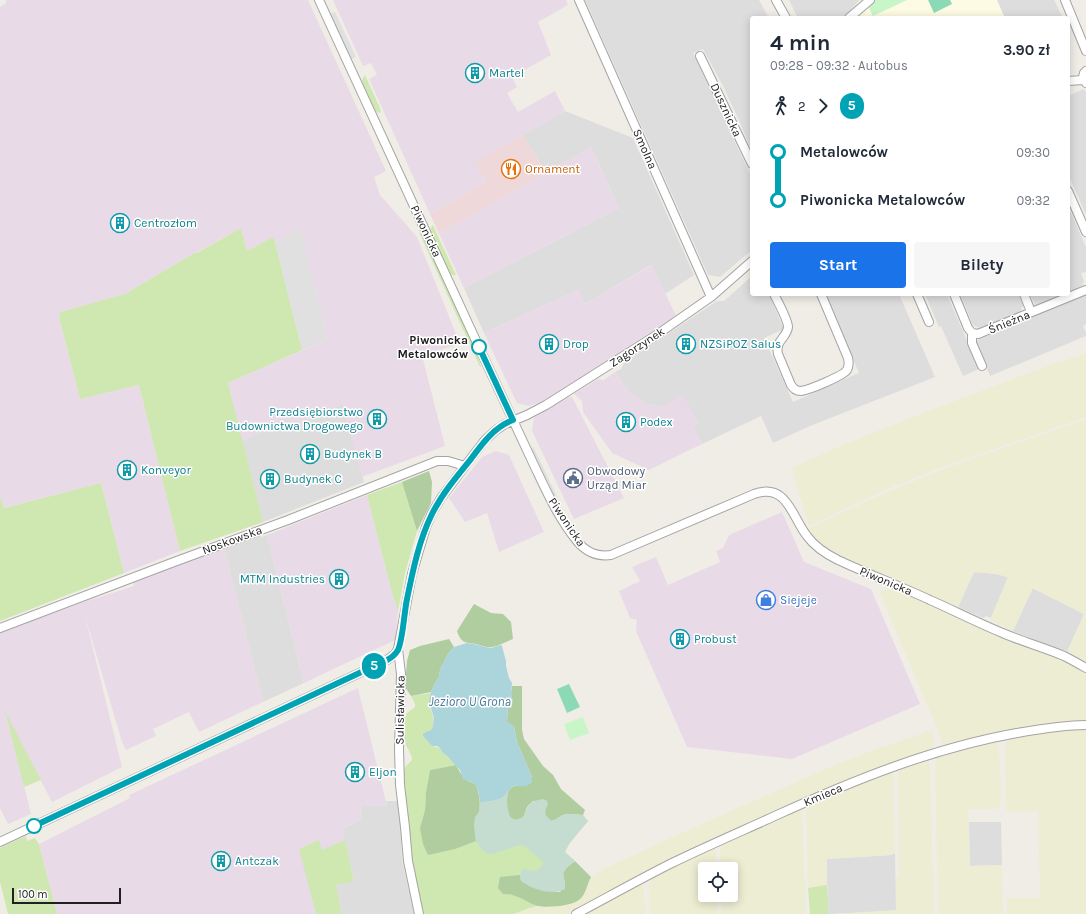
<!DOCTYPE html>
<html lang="pl">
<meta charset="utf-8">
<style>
body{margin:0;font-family:Karla,sans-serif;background:#f6f6f7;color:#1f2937;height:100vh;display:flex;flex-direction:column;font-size:15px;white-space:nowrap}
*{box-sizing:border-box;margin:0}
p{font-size:13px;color:#747a83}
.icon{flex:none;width:22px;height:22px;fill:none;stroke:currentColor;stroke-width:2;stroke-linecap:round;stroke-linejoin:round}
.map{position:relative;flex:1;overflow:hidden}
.panel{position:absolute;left:750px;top:16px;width:320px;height:280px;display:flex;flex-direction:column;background:#fff;border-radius:4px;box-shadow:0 2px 10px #0003}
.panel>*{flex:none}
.badge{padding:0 8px;border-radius:13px;font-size:14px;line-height:26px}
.controls{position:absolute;left:698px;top:862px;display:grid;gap:8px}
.controls a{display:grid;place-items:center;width:40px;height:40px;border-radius:4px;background:#fff;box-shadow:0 2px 10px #0003;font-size:20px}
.scale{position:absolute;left:12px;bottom:10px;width:109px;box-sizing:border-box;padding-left:4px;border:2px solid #202020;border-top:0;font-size:11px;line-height:14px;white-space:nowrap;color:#202020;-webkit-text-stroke:3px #fff;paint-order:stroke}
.map>.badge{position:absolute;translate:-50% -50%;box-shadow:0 0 0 2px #fff}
.legs{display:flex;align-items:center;gap:6px;height:44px;padding:0 20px;font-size:13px}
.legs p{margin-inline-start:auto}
.summary{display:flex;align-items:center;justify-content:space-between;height:68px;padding:0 20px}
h1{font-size:22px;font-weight:700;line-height:30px}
.action{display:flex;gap:8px;margin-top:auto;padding:8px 20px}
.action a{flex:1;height:46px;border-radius:4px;background:#1a73e8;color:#fff;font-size:16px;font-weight:700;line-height:46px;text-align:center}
.action a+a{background:#f6f6f7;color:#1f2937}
ul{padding:0 20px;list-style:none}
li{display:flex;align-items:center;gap:14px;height:48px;font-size:15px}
li i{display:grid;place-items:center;width:6px;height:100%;margin:0 5px;background:currentColor}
li i::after{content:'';width:10px;height:10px;margin:-5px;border:3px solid;border-radius:50%;background:#fff}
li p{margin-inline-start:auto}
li:first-child i{background:linear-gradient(#0000 50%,currentColor 0)}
li:last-child i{background:linear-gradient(currentColor 50%,#0000 0)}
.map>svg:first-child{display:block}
</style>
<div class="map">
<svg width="1086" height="914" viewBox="0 0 1086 914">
<rect width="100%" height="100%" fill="#f0ede7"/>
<path fill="#dedddd" d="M585,0h174l10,18h-17v134l-14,-34 -15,-32 -20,-37 -10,4 59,125v72l-32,27 -12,-2z
M789,0h70l-12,15 -7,3h-42z
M875,0h179l9,18h-209z
M1084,89l2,4v122l-18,-41v-78z
M565,111l68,27 61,137 -29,19 -14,-29 -66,39 -7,-14 -94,43 -20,-45 155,-80 -28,-61 -45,26 -23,-38z
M1068,206l18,41v25l-5,1 3,8 -3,7 -13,6z
M752,276v18h17l15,35 -20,9 29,64 66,-29 -34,-79h74l36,83 -125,49 -37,17 -12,-27 -59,28 -9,-17 6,-4 -38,-16 -15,-3 -18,-13 -13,-19 6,-3 3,-6 93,-62h7z
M925,294h22l32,75 -16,7 -22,-50 -2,1z
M960,294h58l5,11 -3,7 -40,16 -7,-3z
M1030,294h37l-29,12 -3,-1z
M1086,295v29l-3,2 3,7v3l-96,40 -15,-35z
M343,403l21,79 -101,40 -21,-81 48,-23 4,10z
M260,535l2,2 5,-2 37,148 -41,19 -39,-154z
M974,572l22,2 12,3 -17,41 -5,-2 -3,2 -25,-11z
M1032,588l52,26 -18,40 -53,-23z
M386,801h13l3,59 12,54h-72l-6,-29 18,-5 -12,-51 18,-9 2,-15 25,1z
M969,822h32l1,43 -32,1z
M895,853l1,58 -67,3 -3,-55 65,-4z"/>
<path fill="#efd8d9" d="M523,135l23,38 -107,61 -9,-20 56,-32 -11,-20z"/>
<path fill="#e9dae7" d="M6,0h302l78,171 -12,6 6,18 37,42 43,107 -38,11 23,91 -83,31 -19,-73 -50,24 -3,-10 -48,23 -14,-58 100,-44 -28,-110 -25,13 -2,-5 -26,14 -6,-23 -45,25v-1l-71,42 -65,18 -1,5 21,82 59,-14 41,166 -56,22 -23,-90 -98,25 -3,-13v-488l6,-4z
M333,0h233l2,5 -30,17 13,33 -39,22 5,10 -10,6 11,19 37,-21 10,20 -89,51 10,20 -56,32 -61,-135 8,-4 -6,-12 -8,3z
M591,147l28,61 -155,80 -25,-54z
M652,265l24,51 -67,43 -68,43 -12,4 -12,-3 -33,-70 94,-43 7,14z
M615,372l13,19 18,13 15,3 22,-12 16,29 -6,3 9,17 -53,26 -37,-17 -29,-41 -1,-11 -8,-7 24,-15 6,1z
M569,397h3l52,101 -50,21 -42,-88 2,-13 28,-18z
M496,451l13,4 35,77 -45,20 -12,-39 -22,9 -16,-24 33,-41z
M367,495l25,98 6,18 -3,29 -91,43 -37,-148z
M782,512l22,50 67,27 49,115 -128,55 -105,-12 -51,-116 1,-11 -7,-2 -11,-27 21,-10 -8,-14 24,-10 12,28 52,-23 -4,-11 7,-3 6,-13z
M224,548l39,154 -64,30 -10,-20 -36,17 3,7 -30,14 -4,-8 -37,-126 37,151 -70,35 -46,-88 25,100 -23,10 -8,-16v-175l81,-30 53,-17 -1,-4z
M358,688l29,118 -25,-1 -2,15 -18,9 3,11 -23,11 -3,-11 -19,9 16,65h-259l-18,-70 91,-46 -1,-3z"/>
<path fill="#fdfbe3" d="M875,0h122l8,18h-151z"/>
<path fill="#ededd4" d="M1086,354v63l-149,52 -52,21 -76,36 -16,-51 -1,-7 48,-22 67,-27 124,-47 31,-11z
M1086,419v245l-20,-10 18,-40 -51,-26 -20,43 -22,-10v-3l17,-41 -12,-3 -22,-2 -16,35 -90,-38 -39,-18 -11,-9 -6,-6 -4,-7 66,-31 72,-30z
M893,588l4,1 168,70 21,12v51l-141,24 -2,-1 -6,-17 -58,-137z
M1086,727v187h-79v-16h33l-2,-87 -26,1 -6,-2 -1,-62 1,-5 3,-5 19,-4z
M932,730l2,9v8l-4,4 -35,12 -303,139 -22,12h-56l15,-6 9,-2h15l30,-10 8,-19 15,-9 73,-34 158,-70 34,-13z
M990,741l6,2 3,4 2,47 -1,11 -3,4h-29l2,57 32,-1 1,49h-65l-3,-150 1,-5 2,-4z
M927,760l3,4 4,150h-100l62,-4v-31l2,-3 1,-8 -1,-96 3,-4 16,-6z
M889,771l4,4 2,78 -4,2 -64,4v26l-19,3 -2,-81 1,-2z
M802,806l4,108h-85v-19h10v-26h-11v-18l1,-5 3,-3z
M713,847l2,1 1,2 1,19h-12v26h12l1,19h-68l-1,-30 1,-3 2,-3 28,-15z
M638,884h3l3,3 1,27h-63z"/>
<path fill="#cfe7b1" d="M365,75l15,33 1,4 -2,1 -3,-1 -13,-28 -1,-4z
M433,225l23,50h-4l-3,-3 -19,-41 1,-4z
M241,228l6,23 26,-14 2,5 27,108 -74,33 35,139 -83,29 -41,-166 -59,14 -21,-82 1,-5 65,-18 71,-42 1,1z
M419,232l4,3 53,114 5,18h-1z
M402,482l15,49 -12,42 -7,38 -6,-18 -25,-98z
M101,483l23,90 -124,48v-125l4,12z
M431,693c0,3 -1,6 -1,9 -1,11 8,15 1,28l-5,2 -3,4 9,10 8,2 2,4 14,13 -26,5 -4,22 -1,18 -5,18 59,-16 1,-10 26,3 39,10h38l5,6 -19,23 -4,8 10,9 -72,33 11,1 24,11 -9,2 -15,6h-92l-11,-48 -7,-76v-20l2,-4 6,-6c0,-6 -4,-10 -6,-15 -2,-9 -1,-18 -1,-27l1,-4 9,-7v-3l-4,-8z
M5,711l36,69 -17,7z
M26,836l1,5 8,-3 4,6 18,70h-49l-8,-32v-34z
M319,840l3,10 23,-10 9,41 -18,4 6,29h-26l-17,-65z
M827,885l2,29h-19l-2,-26z"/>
<path fill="#b0cd9f" d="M429,471l3,11 -1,21 -14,28 -15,-49z
M474,604l17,9 12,1 8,8 2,17c-7,3 -14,7 -21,8 -5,1 -8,-1 -13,-2 -12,-4 -17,1 -22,-14z
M449,639l5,8 -6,7 -8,16 -1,7 -5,8 -3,7 -20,4 -6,-9 2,-26 3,-11 10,-4z
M512,686h10v44l2,9 19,27 10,9 8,14 24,21 -2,5c-7,0 -14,-2 -20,0 -5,2 -7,5 -12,6l-6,-6v-4l-12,-10c-1,2 -4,3 -5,5 -6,9 0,11 -13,14l-5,-3c-3,-7 -7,-29 5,-31 6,-1 13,1 17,-5v-4l-15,-35 -3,-15 -7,-5 1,-14 5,-6 -2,-8z
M456,765c3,5 6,12 11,15 2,2 5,2 8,4 4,5 6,22 4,28 -1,3 -4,4 -4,7 -1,8 0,15 1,22l-21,8 -27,6 -5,-11 -3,-16 5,-18 1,-18 4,-22z
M575,861l16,16c-4,7 -5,17 -11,22 -6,7 -33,9 -42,7 -8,-2 -15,-8 -23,-10 -4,-2 -8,-1 -12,-2l-5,-6 2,-11 20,-2 1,6 20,9 19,2 5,-7 -2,-12 4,-6z"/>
<path fill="#c5ddd0" d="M508,791c-1,10 -2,17 2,26l5,3c16,-3 7,-12 18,-18 2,-2 7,-2 10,-3l4,2 1,3c-4,9 -4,10 3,17 5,-1 7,-4 12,-6 6,-2 13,0 20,0l5,6 -19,23 -4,8 10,9 -8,6 -4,6 2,12v4c-13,7 -34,0 -44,-8l-1,-6 1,-4 4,-2c9,4 14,2 19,-6l-19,-17 -6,-1 -26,9 -6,-1 -5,-3 -6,-9 -2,-15 1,-9 4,-5 1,-10c11,0 20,-2 28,-11z"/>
<path fill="#c8f6c8" d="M875,0h32l-34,16 -5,-10z
M583,717l6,16 -19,7 -6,-16z"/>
<path fill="#8bdab5" d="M928,0h22l2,4 -18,9z
M569,684l11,23 -13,6 -10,-24z"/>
<path fill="#e0e0e0" d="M335,12l21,45 -5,2 -21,-45z
M300,228l28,111 -26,11 -27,-108z
M533,446l28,59 -2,1 -27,-55z"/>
<path fill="#abd4db" d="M467,643l7,1 11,3 6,1 10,-3 1,1 4,15v5l3,12 3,5 -1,11 2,8 -5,6 -1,14 4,2 3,3 3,15 15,35v4c-6,8 -10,4 -18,5 -4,1 -6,6 -9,9 -7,6 -17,7 -25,7 -1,-6 -1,-16 -7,-19 -3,-2 -6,-2 -10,-4l-3,-9 -13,-14 -5,-4 -2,-4 -3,-2h-5l-9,-10v-2l3,-2 5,-2 2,-4 1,-8 -5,-16 2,-10 3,-7 5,-8 1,-7 8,-16 6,-7z"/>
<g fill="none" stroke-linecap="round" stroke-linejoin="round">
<g stroke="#a4a4a4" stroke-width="10">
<path id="minor" d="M319,0c55,120 110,239 165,358 16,35 33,70 49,105 13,27 25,55 44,78 9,11 19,16 34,14l143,-61c33,-12 38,23 53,42 8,11 19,18 31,24 30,14 62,26 92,40 25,11 50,24 75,34 19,8 40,14 59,22 8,4 15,8 22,12
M579,0l132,297
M776,0l10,18
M1065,0l21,51
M849,18l21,-18
M700,56l52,108
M1086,71l-2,2 -1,4 3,6
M1068,81l15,-1
M1068,191l18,41
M774,294c4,8 14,26 14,33 -1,11 -13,13 -10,27l13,31c3,4 5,6 10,6 8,-1 42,-15 46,-21 2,-4 2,-8 1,-12l-27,-64
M917,294l12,28
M954,294l14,34 4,5 6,1 108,-44
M1024,294l7,18
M972,333v10l10,23
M0,628l174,-66 114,-42 149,-59h11l17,5
M0,842l387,-182 8,-6 3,-5
M419,914l-11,-53 -3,-34 -5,-42 -1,-36 2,-75 -3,-25 14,-75 14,-47 6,-14 9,-15 24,-32 20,-26 11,-10 9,-6 22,-9 19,-10 109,-69 56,-39 41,-36
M576,914c32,-17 64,-35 96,-51 35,-17 70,-32 105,-48 77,-35 156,-67 240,-82 23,-4 46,-8 69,-8"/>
</g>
<use href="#minor" stroke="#fff" stroke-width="8"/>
</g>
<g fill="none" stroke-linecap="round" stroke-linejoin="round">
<g stroke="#fff" stroke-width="9">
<path id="line-1" d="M34,826l353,-166c4,-2 8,-5 11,-10 5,-11 6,-37 9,-51 6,-29 12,-59 25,-85 10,-20 25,-38 39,-55 11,-15 23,-32 42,-39l-34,-73"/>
</g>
<use href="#line-1" stroke="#00a3b4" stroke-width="6"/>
</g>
<defs>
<g id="building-ring" transform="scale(1)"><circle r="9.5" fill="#fff" stroke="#0f9aa8" stroke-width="1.5"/><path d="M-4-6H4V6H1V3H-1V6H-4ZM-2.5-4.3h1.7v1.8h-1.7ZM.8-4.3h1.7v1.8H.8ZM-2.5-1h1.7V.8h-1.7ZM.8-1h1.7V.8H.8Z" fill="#0f9aa8"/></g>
<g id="restaurant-ring" transform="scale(1)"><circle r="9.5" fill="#fff" stroke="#e8710a" stroke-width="1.5"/><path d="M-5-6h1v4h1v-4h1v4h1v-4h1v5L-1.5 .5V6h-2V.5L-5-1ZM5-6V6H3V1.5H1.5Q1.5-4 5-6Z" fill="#e8710a"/></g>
<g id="civic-ring" transform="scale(1)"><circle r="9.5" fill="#fff" stroke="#5c6f8a" stroke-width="1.5"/><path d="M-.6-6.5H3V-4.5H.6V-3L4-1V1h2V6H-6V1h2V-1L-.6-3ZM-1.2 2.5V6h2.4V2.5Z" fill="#5c6f8a"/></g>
<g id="shop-ring" transform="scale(1)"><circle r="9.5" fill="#fff" stroke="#3f7fe0" stroke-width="1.5"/><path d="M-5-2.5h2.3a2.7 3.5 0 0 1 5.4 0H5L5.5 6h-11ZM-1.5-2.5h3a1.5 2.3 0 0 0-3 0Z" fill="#3f7fe0"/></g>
</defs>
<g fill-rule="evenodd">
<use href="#building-ring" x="475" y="73"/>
<use href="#restaurant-ring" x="511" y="169"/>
<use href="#building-ring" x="120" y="223"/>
<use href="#building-ring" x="549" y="344"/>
<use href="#building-ring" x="686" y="344"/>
<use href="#building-ring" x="377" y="419"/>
<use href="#building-ring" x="626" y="422"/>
<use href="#building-ring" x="310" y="454"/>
<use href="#building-ring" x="127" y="470"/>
<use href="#civic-ring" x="573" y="478"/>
<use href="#building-ring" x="270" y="479"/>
<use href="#building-ring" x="339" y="579"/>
<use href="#shop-ring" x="766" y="600"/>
<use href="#building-ring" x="680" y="639"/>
<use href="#building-ring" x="355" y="772"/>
<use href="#building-ring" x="221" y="861"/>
</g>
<g fill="#fff" stroke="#00a3b4" stroke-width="2">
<circle cx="479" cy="347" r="7"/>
<circle cx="34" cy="826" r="7"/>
</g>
<g text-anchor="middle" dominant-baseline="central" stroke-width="3" stroke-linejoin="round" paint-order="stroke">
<g font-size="12" fill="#0d838f" stroke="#fff" text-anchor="start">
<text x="489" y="73">Martel</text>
<text x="134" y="223">Centrozłom</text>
<text x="563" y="344">Drop</text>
<text x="700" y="344">NZSiPOZ Salus</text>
<text x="363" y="412" text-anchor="end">Przedsiębiorstwo<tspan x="363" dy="14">Budownictwa Drogowego</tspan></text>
<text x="640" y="422">Podex</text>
<text x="324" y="454">Budynek B</text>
<text x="141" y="470">Konveyor</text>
<text x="284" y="479">Budynek C</text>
<text x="325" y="579" text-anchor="end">MTM Industries</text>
<text x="694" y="639">Probust</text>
<text x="369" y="772">Eljon</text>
<text x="235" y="861">Antczak</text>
</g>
<g font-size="12" fill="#202020" stroke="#fff">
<text transform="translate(726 110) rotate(65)">Dusznicka</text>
<text transform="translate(645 149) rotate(66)">Smolna</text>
<text transform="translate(426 231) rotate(65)">Piwonicka</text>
<text transform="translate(1009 322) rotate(-22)">Śnieżna</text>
<text transform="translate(637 347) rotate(-33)">Zagorzynek</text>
<text transform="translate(567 522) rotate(56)">Piwonicka</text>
<text transform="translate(232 540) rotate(-20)">Noskowska</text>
<text transform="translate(886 581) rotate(23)">Piwonicka</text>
<text transform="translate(400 710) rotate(-89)">Sulisławicka</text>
<text transform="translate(823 795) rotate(-23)">Kmieca</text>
</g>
<g font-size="12" fill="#c56008" stroke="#fff" text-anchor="start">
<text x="525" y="169">Ornament</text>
</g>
<g font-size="12" font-weight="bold" fill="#202020" stroke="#fff" text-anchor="end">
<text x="468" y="340">Piwonicka<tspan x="468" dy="14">Metalowców</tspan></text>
</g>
<g font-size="12" fill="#4e5e75" stroke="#fff" text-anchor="start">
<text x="587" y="471">Obwodowy<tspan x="587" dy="14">Urząd Miar</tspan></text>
</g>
<g font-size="12" fill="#366cbe" stroke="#fff" text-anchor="start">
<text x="780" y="600">Siejeje</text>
</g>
<g font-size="13" font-style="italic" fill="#4c799c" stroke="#fff">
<text x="470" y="701">Jezioro U Grona</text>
</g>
</g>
</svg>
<div class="controls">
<a><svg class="icon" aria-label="locate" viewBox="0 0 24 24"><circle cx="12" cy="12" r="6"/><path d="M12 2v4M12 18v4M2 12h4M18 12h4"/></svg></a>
</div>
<div class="scale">100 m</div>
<b class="badge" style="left:374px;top:666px;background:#00a3b4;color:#fff">5</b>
<section class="panel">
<div class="summary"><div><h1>4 min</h1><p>09:28 – 09:32 · Autobus</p></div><b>3.90 zł</b></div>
<div class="legs"><svg class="icon" aria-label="walk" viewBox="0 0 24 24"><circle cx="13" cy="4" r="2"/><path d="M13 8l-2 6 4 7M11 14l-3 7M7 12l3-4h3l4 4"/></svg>2<svg class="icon" aria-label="forward" viewBox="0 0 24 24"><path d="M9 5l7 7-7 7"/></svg><b class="badge" style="background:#00a3b4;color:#fff">5</b></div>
<ul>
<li><i style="color:#00a3b4"></i><b>Metalowców</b><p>09:30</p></li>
<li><i style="color:#00a3b4"></i><b>Piwonicka Metalowców</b><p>09:32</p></li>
</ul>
<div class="action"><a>Start</a><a>Bilety</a></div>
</section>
</div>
